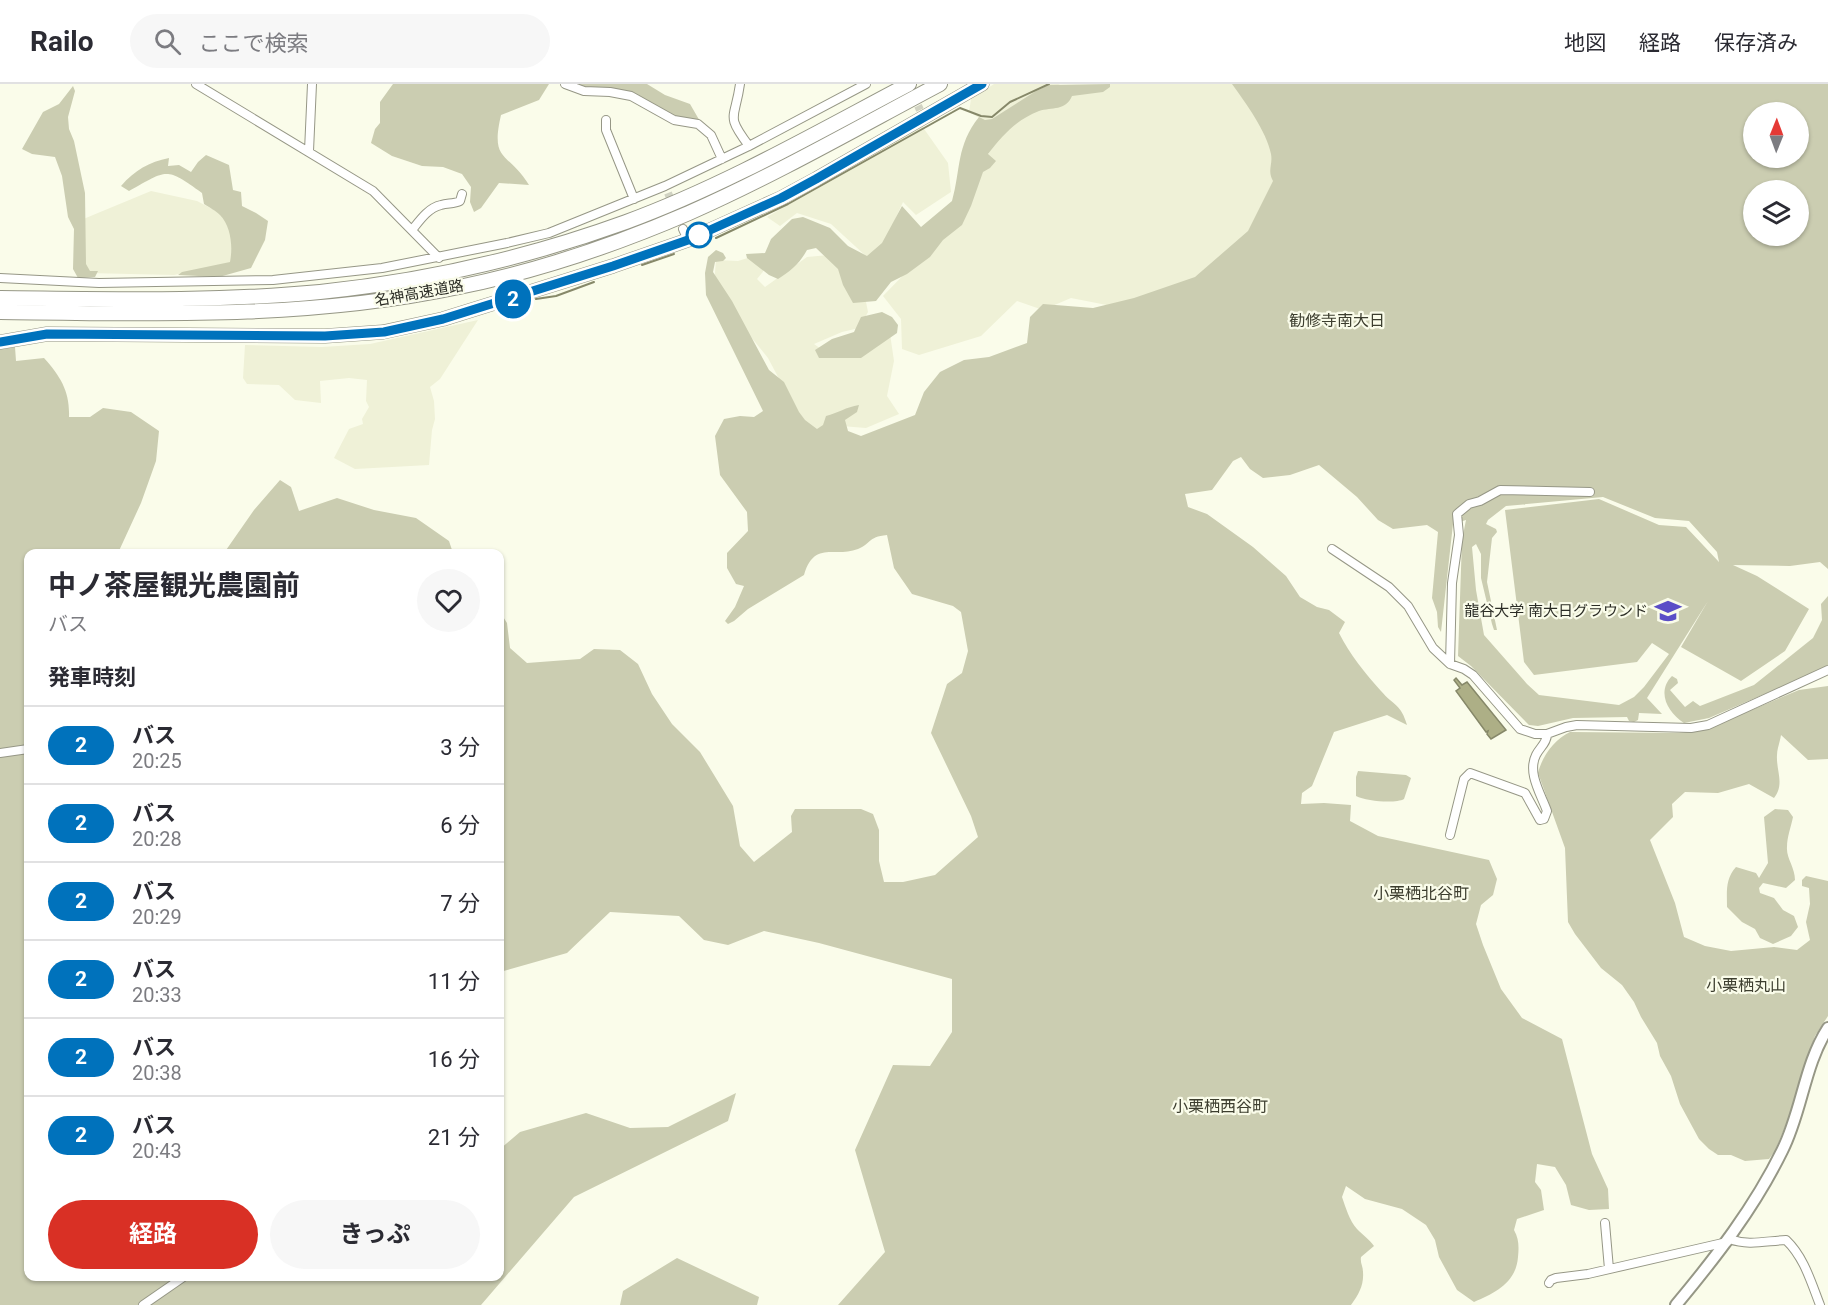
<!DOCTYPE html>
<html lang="ja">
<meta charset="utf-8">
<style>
body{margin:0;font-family:Roboto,"Noto Sans JP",sans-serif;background:#f7f7f7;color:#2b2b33;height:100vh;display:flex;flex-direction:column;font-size:22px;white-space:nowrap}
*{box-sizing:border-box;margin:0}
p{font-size:20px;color:#7c7c81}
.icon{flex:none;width:33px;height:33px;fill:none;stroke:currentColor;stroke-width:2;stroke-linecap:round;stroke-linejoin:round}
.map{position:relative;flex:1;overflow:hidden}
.details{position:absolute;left:24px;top:465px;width:480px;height:732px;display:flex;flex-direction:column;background:#fff;border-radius:12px;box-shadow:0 2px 4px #0004}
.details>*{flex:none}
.badge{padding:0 12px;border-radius:20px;font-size:21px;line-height:39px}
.needle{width:39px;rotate:1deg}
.buttons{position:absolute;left:1743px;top:18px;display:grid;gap:12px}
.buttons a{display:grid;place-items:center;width:66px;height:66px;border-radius:50%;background:#fff;box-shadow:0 2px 4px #0004;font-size:30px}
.map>.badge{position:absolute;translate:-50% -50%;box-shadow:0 0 0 3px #fff}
h2{padding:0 24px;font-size:22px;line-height:54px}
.round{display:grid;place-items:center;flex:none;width:63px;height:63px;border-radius:32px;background:#f7f7f7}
.summary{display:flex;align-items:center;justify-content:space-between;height:102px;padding:0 24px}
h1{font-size:28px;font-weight:700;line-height:45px}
.action{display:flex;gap:12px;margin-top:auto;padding:12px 24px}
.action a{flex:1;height:69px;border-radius:36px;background:#d93025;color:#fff;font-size:24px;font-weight:700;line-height:69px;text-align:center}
.action a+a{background:#f7f7f7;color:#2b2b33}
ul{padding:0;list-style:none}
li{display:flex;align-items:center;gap:18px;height:78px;padding:0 24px;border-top:2px solid #e1e1e2}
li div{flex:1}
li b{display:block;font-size:22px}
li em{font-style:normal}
li .badge{min-width:66px;font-weight:700;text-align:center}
header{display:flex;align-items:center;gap:36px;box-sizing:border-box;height:84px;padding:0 30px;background:#fff;border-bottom:2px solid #e1e1e2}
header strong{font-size:28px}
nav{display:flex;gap:33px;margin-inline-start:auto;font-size:21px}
.search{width:420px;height:54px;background:#f7f7f7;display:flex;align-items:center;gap:15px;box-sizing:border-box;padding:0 21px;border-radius:33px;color:#7c7c81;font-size:22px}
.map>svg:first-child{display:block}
</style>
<header>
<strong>Railo</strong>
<div class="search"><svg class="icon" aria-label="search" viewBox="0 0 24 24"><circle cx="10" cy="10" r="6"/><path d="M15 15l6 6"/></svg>ここで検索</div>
<nav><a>地図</a><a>経路</a><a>保存済み</a></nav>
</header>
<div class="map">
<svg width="1828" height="1221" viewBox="0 0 1828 1221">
<rect width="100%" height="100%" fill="#fafcea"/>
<path fill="#eff1d7" d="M994,0h66l-72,39 -19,-11 2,-13z
M1110,0h139l42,46 -34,123 -135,55 -51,-10 -28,12 -26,-9 -36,35 -62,19 -17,-6 -1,-30 -18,-23 74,-76 25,-57 28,-41 58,-26z
M922,42l26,37 3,29 -35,23 -13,-13 -19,42 -16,14 -37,-34 -34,-11 -17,13 -13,-9z
M151,107l46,10 23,12 11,17 1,32 -58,13 -87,-2 -6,-21v-32z
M829,171l34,32 5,25 -9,16 -17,4 -28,12 14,10 61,-27 5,34 -7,35 12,18 -33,14 -37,-3 -14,7 -11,-6 -36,-68 -26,-32 -28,-41 2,-25 22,1 16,-5 16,7 -13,16 8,8 42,-30z
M478,236l-38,59 -10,8 4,14 1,18 -3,11 -3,35 -74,4 -21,-11 15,-29 14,-5 -1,-5 7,-12 -3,-6 1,-21 -18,-2 -29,3 1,22 -26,-3 -16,-15 -32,-1 -4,-6 2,-33 77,2 48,-3z"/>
<path fill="#cbcdb1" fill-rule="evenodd" d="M393,0h156l-10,16 -38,15c-11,48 7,36 28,70l-30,-2 -18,25 -7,4 -4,-10 1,-15 -9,-13 -19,-7 -21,-1 -30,-10 -21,-13 4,-14 5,-6v-21z
M568,0h79l18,11 25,9 11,19 -23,-5 -42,-22 -59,-3z
M1110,0v3l-7,5 -31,4c-6,15 -20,11 -33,15 -23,9 -36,24 -51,43l8,7 -6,7 -7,4 -12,34 -9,19 -19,15 -13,17 -23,17 -16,8 -15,19 -23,2 -10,-18 -5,-16 -22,-21 -9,2c-7,13 -16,21 -29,29l-9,-4 -22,-17 -1,-4 19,-1 6,-14 21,-20 11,-2 27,11 18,18 19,10 15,-13 20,-37 19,21 31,-26c9,-32 4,-55 27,-84l6,3 7,-1 44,-28 13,-6z
M1232,0h596v485l-8,-7 -30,4 -57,-1 24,11 52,33 -24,42 -44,30 -60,-34 27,-46 -61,97 15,16 -23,-1 -1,7 -4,2 -5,-1 -2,-4 -54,1 -35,8 -9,-1 -58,-59 -13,-10 4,-116 4,-20 -13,4 -12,108 -3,-5 -1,-15 -5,-14 6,-66 -11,-7 -34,4 -15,-9 -21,-23 -38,-32 -29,10 -27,3 -13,-9 -9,-12 -8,4 -21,29 -27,4 3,13 19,7 46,33 33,29 14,21 17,10 12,3 16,12 -6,11c11,22 26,40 42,58 13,15 20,13 26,34l-20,-10 -53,17 -22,54 -10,7 -1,11 23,-1 27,2 -1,16 28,15 111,24 8,19 -4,16 -12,10 -5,19 7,21 18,44 21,29 40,21 30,115 16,35 1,20 -20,1 -18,-5 -5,-20 -11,-18 -18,-3 -2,18 6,8 3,20 -27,9 -3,11c5,9 5,17 4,27 -2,26 -23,36 -44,45l-17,-12 -18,-33 -4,-17 -9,-15 -24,-16 -37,-10 -19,-13 -4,11c4,11 7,23 15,32 6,6 12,10 17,17l-13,11c-1,6 2,9 2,15 1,13 -4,22 -12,33h-513l47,-53 -30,-102 38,-85 37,1 22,-34v-53l-133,-36 -55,-12 -36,14 -24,-5 -25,-24 -69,-4 -43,41 -67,19v-360l7,11 3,25 17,15 53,-4 14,-10 26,1 18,14 14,30 20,30 28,28 33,54 7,40 14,16 38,-30 -1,-16 4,-7h66l12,5 6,16v31l5,21h19l32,-7 43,-38 -7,-21 -40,-83 16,-49 15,-11 6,-22 -7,-39 -8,-6 -41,-12 -18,-26 -7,-33c-20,2 -16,9 -29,14 -23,9 -44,-9 -54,26l-56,34 -14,12 -6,3 -3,-3 10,-14 9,-21 -8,-2 -9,-16v-15l21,-22 -1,-19 -27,-37 -5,-39 9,-17 16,-3 14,1 9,-6 -57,-116 -1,-22 3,-16 8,-7 7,3 3,5 -3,3 -8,1 -2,10 19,29 37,69 15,12 15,30 6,8 12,9 6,-4 3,-9c12,-3 20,-9 33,-11l-2,7 -12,8 3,11 13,5 54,-21 9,-23 16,-20 24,-12 25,-3 38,-14 3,-26 13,-13 50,4 41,-10 61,-21 53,-46 25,-50c-6,-11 0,-16 -2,-27 -4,-22 -26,-52 -39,-70zM1754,28h44v46h-44zM1754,106h44v46h-44zM1603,413l52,21 34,3 28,31 2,10 -33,-35 -27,-2 -60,-26 -94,11 19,152 10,13 103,-13 15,-19 17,11 -25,33 -10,10 -15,8 -80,-10 -12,-11 -43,-49 -8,-45 -4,-43 4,-3 5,10v24l11,46 2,6h3l-10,-48 5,-44 5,-6 -1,-3 -10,-5 2,-4 18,-14z
M73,2l2,5 -7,26 1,12 5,12 11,52 1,71 4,7h8l-3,6 -17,1 -5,-9 1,-40 -6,-12 -6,-41 -7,-19 -23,-3 -10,-5 21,-37 16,-8z
M206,71l23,10 4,25 8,2 1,14 14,7 12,8 -3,19 -14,28 -32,9 -41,-2 4,-3 48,-10c3,-15 1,-36 -10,-47 -4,-4 -11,-8 -16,-11l-2,-11c-37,-27 -35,-23 -73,-2l-8,-5c14,-16 28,-24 48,-28l-1,8 11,-1 12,7 7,-10z
M882,228l10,5 6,8 -1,8 -36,25h-42l-4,-8 17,-11 22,-7 7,-15z
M15,263l1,14 28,-3c17,19 26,34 25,59h21l13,-9 28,4 28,19 -3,30 -15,42 -23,50 -90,1v722h472v-127l20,-17 66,-19 44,15 38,-1 68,-34 -8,28 -154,76 -93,108h-481v-956z
M280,396l11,7 8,24 38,-13 37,12 42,8 33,23 4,12h-229l30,-43z
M1828,512v69l-6,4 -113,49 -25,5c-16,-10 -28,-31 -12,-47l5,3 1,4 -8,7 15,17 8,-6 7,5 54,-21 59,-47 9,-18 -1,-16z
M1828,602v73l-20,1 -27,-25c-1,7 -4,14 -4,20 -1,16 8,29 -3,43l-25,-14 -31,9 -33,-1 -13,12 1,13 -23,23 25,63 9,34 21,9 26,5 43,-4 23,3 13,-10 -4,-18 4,-18 -1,-16 -7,-2v-6l4,-4 22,5v135l-13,20 -16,46 -10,35 -14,34 -6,8 -24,2 -14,-6h-13l-9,-6 -10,-10 -19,-35 -9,-28 -11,-20 -3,-13 -16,-26 -7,-15 -12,-17 -21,-17 -26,-34 -7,-12 -3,-74 -27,-75c4,-17 17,-34 32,-41l109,1 25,-3 95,-40z
M1358,687l48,4 5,3 -7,21c-9,5 -38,2 -48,-3v-19z
M1775,725l13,1 5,7c-2,10 -6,20 -6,30 -1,11 8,20 8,33l-9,8 -23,-5 -4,5 1,5 14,5 9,12 11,6 4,11 -7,9 -18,8 -13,-6 -5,-9 -13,-7 -15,-15c0,-15 -2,-28 9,-40l20,6 3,5 9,-15 -4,-46z
M677,1174l82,39 -2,8h-137l3,-14z"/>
<path fill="#adaf86" stroke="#868869" stroke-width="1.5" d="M1456,594l6,7 5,-3 39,48 -15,9 -4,-5 1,-3 -2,1 -30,-41 4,-3 -6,-8z"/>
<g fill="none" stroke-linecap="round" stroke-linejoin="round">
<path stroke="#868869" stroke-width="2" d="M716,154l72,-34 172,-96 21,8 11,1 18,-15 39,-18
M642,181l32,-11
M536,215l20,-3 38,-14"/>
<path stroke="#d1d3c3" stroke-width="8" stroke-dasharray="8 4" stroke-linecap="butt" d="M908,0l12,26
M668,109l15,36"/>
<g stroke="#969786" stroke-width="10">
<path id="street" d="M196,0l177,107 66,67
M565,0l19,7 26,1 21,4 43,24 24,4 13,11 11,24
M740,0c-5,36 -15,30 9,62
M606,36v10l28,69
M309,67l3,-67
M683,145l5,11
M412,146c8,-10 16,-22 29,-25 7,-2 13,-1 19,-4l2,-7
M0,194l99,5 174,-3 109,-12 125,-25 42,-10 116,-47 84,-40 117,-62
M1590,408l-90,-2 -20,11 -11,3 -12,10 2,21 -7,48 -2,81 14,5 9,6 47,54 15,5h12l19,-7 11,-2 114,3 17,-3 120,-55
M1332,465l57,38 19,19 25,42 17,16
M0,669l28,-4
M1450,751l14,-56 6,-6 55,20 15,27 4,-1 3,-8c-6,-17 -20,-38 -11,-56 4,-8 11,-12 11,-21
M1605,1139l4,46
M1729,1155c20,7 36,2 57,1 18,17 25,42 34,65
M1549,1199l2,-3 5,-2 32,-4 139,-32
M143,1221l42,-29"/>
</g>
<g stroke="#969786" stroke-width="14">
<path id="secondary" d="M1676,1221c40,-48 78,-97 106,-154 20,-39 22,-86 46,-123"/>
</g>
<g stroke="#969786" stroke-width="15">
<path id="primary" d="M0,258l47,-8 278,2 58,-4 60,-13 170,-53 75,-26 93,-42 35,-19 166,-95"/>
</g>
<g stroke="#969786" stroke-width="16">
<path id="highway" d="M0,214c106,1 214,4 320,-6 104,-11 207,-34 306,-70 98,-36 190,-89 283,-138
M0,228c153,2 308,7 459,-25 79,-16 156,-42 230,-74 86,-38 168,-85 251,-129"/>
</g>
<use href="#street" stroke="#fff" stroke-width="8"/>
<use href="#secondary" stroke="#fff" stroke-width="10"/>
<use href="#primary" stroke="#fff" stroke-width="12"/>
<use href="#highway" stroke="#fff" stroke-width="14"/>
</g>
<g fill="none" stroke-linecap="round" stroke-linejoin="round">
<g stroke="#fff" stroke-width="14">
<path id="line" d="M0,258l47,-8 278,2 59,-4 59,-13 170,-53 75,-26 93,-42 35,-19 166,-95"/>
</g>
<use href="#line" stroke="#0072bc" stroke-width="9"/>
</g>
<defs>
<g id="university-bare" transform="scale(2.07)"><path d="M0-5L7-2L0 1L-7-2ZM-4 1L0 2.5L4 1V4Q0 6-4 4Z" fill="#5b4ec7" stroke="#fafcea" stroke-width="2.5" paint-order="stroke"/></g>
</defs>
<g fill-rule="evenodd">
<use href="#university-bare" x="1668" y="527"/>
</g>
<circle fill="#fff" stroke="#0072bc" stroke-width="3" cx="699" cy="151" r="12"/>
<g text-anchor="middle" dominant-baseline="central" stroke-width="4.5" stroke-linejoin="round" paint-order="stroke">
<g font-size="15" fill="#2c2d26" stroke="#fafcea">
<text transform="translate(419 209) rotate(-10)">名神高速道路</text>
</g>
<g font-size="15" fill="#2c2d26" stroke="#fafcea" text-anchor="end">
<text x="1648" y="527">龍谷大学 南大日グラウンド</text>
</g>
<g font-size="16" fill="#3d3e2f" stroke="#fafcea">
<text x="1337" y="236">勧修寺南大日</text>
<text x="1421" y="809">小栗栖北谷町</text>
<text x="1746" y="901">小栗栖丸山</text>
<text x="1220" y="1022">小栗栖西谷町</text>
</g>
</g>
</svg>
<div class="buttons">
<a><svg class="needle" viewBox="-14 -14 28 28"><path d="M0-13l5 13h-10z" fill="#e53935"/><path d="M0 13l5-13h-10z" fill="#7c7c81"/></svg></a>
<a><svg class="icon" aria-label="layers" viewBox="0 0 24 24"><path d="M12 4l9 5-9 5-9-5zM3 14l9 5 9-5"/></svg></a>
</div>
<b class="badge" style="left:513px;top:215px;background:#0072bc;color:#fff">2</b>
<section class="details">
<div class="summary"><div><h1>中ノ茶屋観光農園前</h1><p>バス</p></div><a class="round"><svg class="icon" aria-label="heart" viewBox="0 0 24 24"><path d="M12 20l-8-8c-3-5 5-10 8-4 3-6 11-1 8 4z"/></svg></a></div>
<h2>発車時刻</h2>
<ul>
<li><span class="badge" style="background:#0072bc;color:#fff">2</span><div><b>バス</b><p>20:25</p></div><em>3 分</em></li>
<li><span class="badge" style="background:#0072bc;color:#fff">2</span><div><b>バス</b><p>20:28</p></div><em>6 分</em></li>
<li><span class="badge" style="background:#0072bc;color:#fff">2</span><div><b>バス</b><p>20:29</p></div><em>7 分</em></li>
<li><span class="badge" style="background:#0072bc;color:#fff">2</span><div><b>バス</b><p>20:33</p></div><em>11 分</em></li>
<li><span class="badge" style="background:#0072bc;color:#fff">2</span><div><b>バス</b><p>20:38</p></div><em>16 分</em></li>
<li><span class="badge" style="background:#0072bc;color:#fff">2</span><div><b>バス</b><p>20:43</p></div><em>21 分</em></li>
</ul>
<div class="action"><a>経路</a><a>きっぷ</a></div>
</section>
</div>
